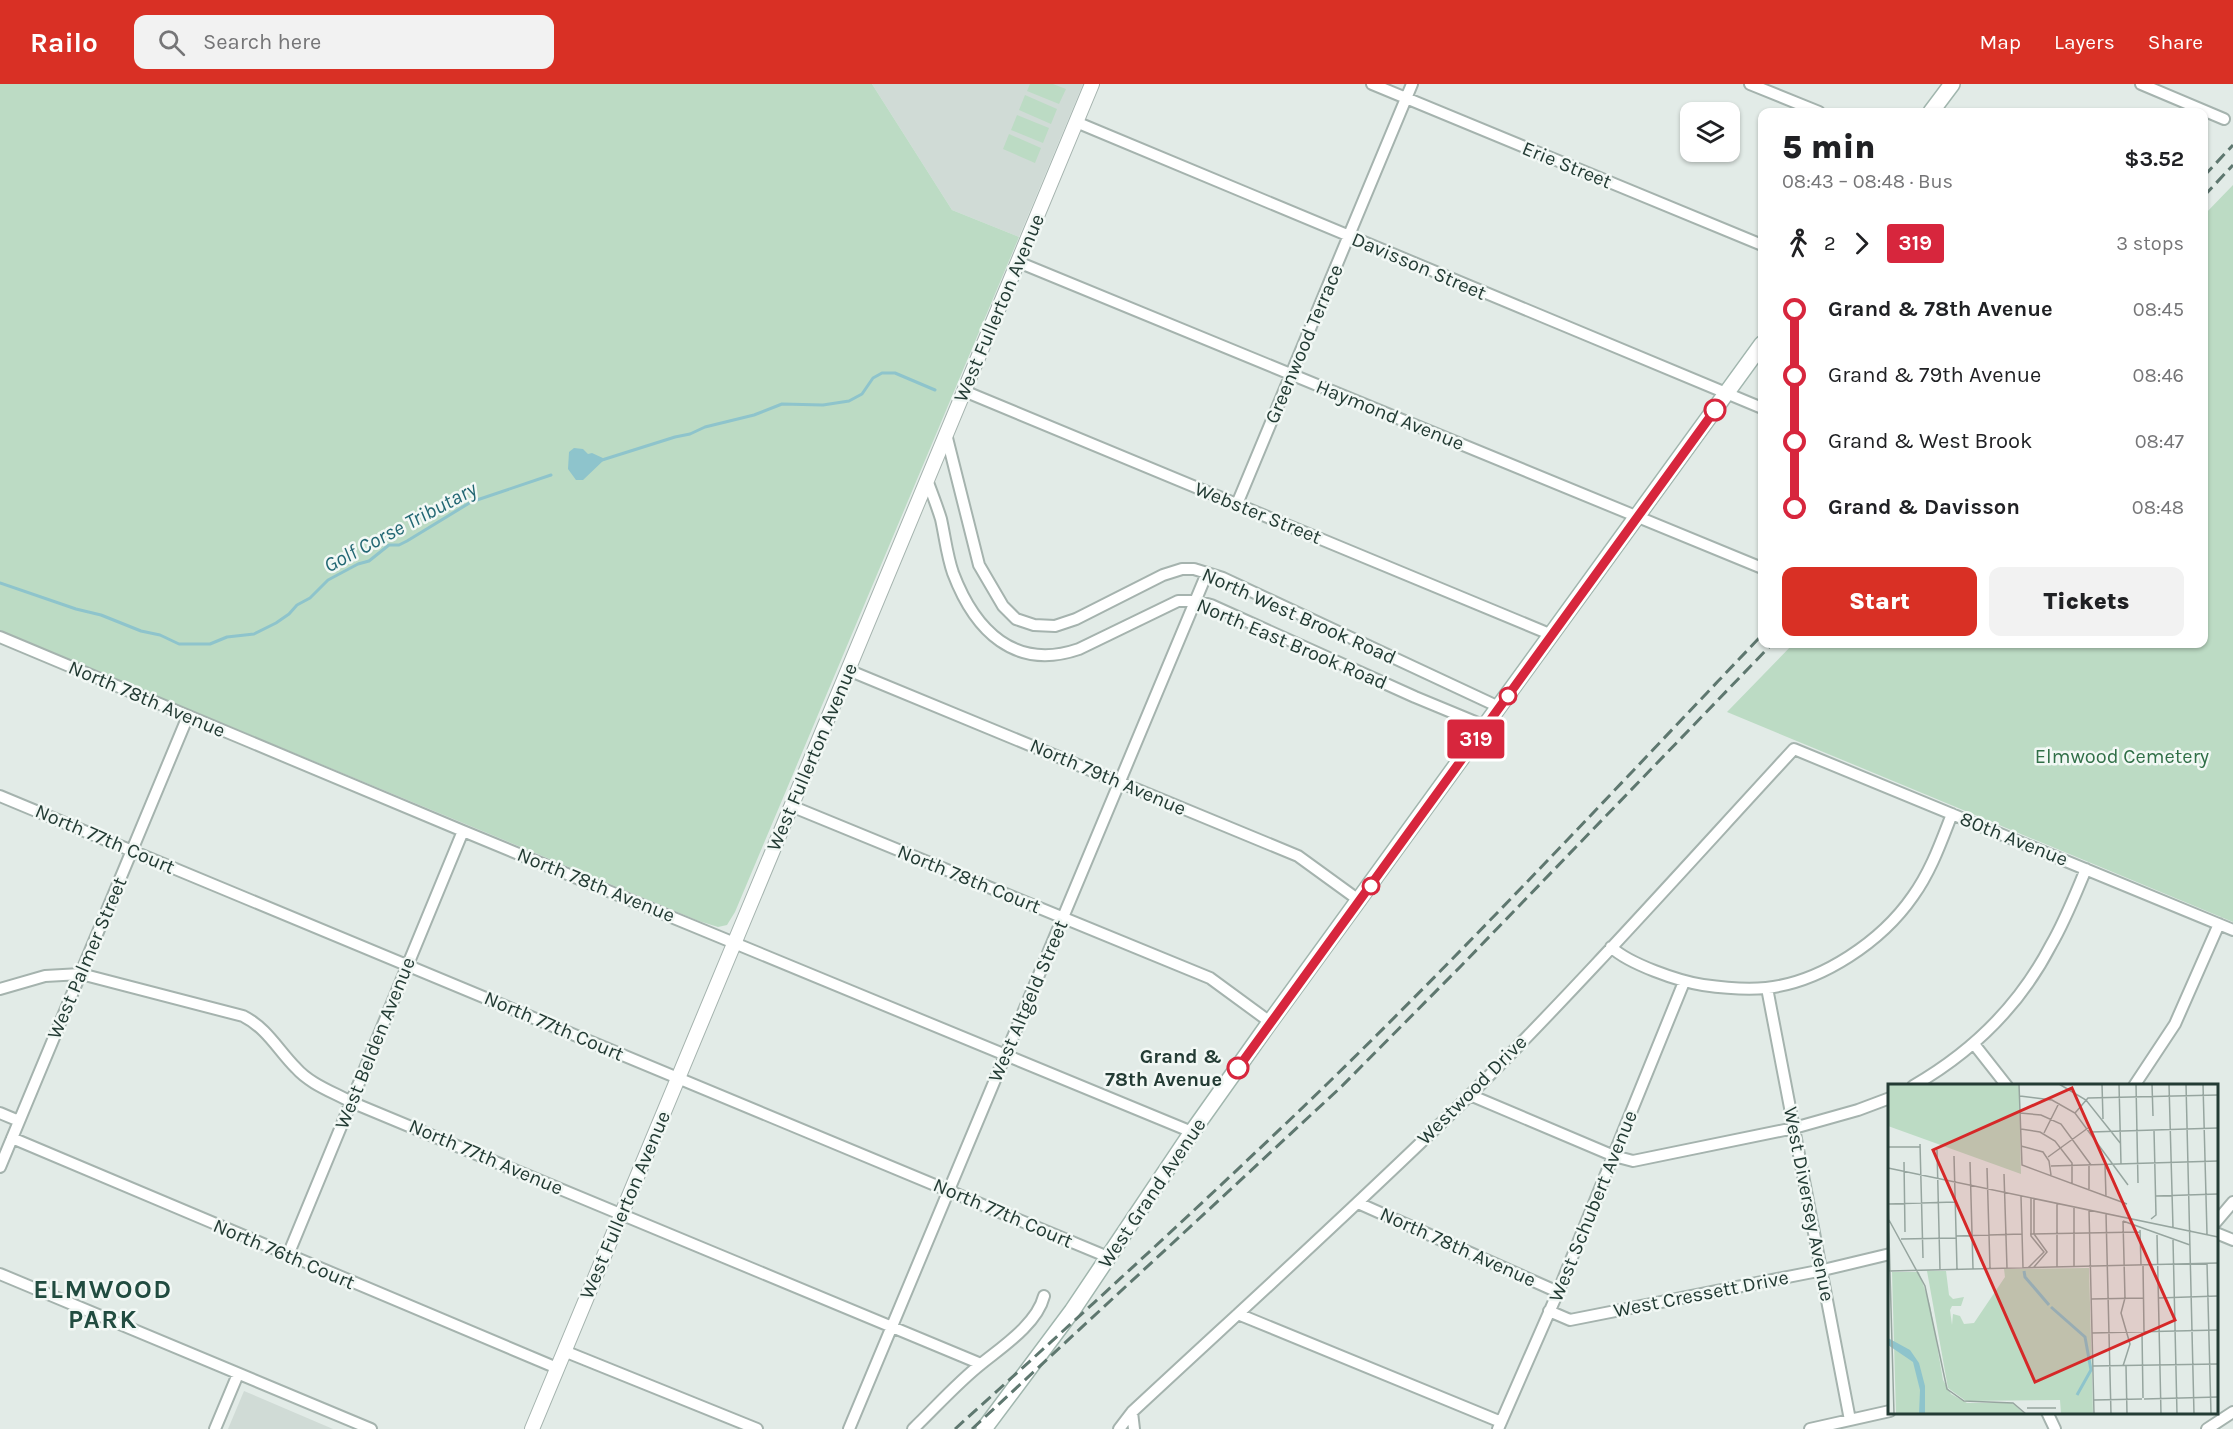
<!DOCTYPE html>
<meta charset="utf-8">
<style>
body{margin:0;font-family:Karla,sans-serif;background:#f2f2f2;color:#202124;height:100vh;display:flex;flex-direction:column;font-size:22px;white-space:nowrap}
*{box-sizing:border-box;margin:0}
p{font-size:20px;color:#757577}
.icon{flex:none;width:33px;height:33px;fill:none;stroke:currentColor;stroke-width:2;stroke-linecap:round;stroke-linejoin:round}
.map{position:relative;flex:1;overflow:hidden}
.panel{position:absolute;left:1758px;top:24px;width:450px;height:540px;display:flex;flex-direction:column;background:#fff;border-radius:12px;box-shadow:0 2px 4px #0004}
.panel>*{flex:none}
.badge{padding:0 12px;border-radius:4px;font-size:21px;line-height:39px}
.controls{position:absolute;left:1680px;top:18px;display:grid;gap:12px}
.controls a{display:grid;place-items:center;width:60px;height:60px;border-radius:12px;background:#fff;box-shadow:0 2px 4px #0004;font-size:30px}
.map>.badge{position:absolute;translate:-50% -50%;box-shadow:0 0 0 3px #fff}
.legs{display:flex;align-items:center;gap:9px;height:66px;padding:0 24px;font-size:20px}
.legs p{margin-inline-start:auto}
.headline{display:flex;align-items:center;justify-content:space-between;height:102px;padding:0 24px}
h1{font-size:33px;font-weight:800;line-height:45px}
.button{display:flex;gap:12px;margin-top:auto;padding:12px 24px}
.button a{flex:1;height:69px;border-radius:12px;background:#d93025;color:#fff;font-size:24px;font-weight:800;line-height:69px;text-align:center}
.button a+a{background:#f2f2f2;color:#202124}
ul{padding:0 24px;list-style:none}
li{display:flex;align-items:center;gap:21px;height:66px;font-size:22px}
li i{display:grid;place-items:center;width:9px;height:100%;margin:0 8px;background:currentColor}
li i::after{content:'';width:15px;height:15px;margin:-8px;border:4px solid;border-radius:50%;background:#fff}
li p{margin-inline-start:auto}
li:first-child i{background:linear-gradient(#0000 50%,currentColor 0)}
li:last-child i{background:linear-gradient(currentColor 50%,#0000 0)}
header{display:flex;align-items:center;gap:36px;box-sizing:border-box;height:84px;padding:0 30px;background:#d93025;color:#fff}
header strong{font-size:28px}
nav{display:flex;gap:33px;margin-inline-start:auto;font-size:21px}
.search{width:420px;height:54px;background:#f2f2f2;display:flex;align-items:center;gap:15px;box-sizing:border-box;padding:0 21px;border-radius:12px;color:#757577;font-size:22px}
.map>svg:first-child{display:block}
</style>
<header>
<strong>Railo</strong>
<div class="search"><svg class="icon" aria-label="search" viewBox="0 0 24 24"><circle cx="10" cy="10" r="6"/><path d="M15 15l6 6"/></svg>Search here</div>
<nav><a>Map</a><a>Layers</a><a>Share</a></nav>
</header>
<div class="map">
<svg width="2233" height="1345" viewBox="0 0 2233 1345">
<rect width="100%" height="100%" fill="#e2ebe7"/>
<path fill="#d0dbd6" d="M872,0h211l-64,153 -67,-27z
M244,1307l89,38h-105z"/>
<path fill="#bcdbc4" d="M0,0h872l80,126 67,27 -284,675 -8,13 -9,2 -19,-6 -699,-290z
M1030,0h23l13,5 -7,15 -32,-13z
M1025,11l32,14 -6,15 -32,-14z
M1017,31l32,13 -6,15 -32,-13z
M1009,50l32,14 -6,15 -32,-14z
M2233,101v737l-506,-210 66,-68h411v-429z"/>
<path fill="#8ec4cc" d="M574,364l9,1 5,5 4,-1 13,6 -22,21h-7l-8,-11 1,-17z"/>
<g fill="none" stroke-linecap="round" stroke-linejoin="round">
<path stroke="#8ec4cc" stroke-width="3" d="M602,376l73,-23 15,-3 15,-7 49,-12 28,-11 41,1 26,-4 13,-7 11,-16 9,-5h13l40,17
M0,499l76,26 25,6 40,16 19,4 19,9h31l17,-7 27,-3 22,-11 13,-9 8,-9 13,-7 18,-18 30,-16 11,-3 20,-16h10l8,-4 64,-39 80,-27"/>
<g stroke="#a5b3ae" stroke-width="14">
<path id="minor" d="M1372,0l390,161
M1750,0l69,28
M2141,0l83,35
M1076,38l686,286
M1018,178l744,306
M964,307l588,244
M946,350l33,131 24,41 13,13 18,6 21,1 21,-7 87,-44 19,-6h12l29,9 276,129
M927,396c5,13 10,26 14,39 4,18 6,37 12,54 22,58 62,98 126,76l99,-48h18l15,4 204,92 70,29
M1237,420l175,-420
M0,553l463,194 729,301
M848,586l450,186 62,45
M0,712l1108,461
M791,722l419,172 60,44
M1611,863c18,17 67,34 92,38 21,3 42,5 63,3 56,-6 116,-47 147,-92 18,-25 28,-54 39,-82
M1767,904l83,432
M0,905l45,-13 36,-2 162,42c24,12 35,34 53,52 14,16 37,24 55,34l630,262
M1974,960l33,42
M1913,1002c59,-34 107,-81 138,-141 14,-24 24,-50 35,-76
M2134,1002l41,-62 44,-100
M1470,1011l144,61 19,5 161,-33 64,-18 32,-12
M0,1029l19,8
M12,1054l545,230
M0,1083l188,-451
M1358,1119l200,89
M2216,1138l17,-20
M2216,1149l17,7
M288,1171l175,-424
M0,1190l371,155
M1549,1227l21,9 253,-50 67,-16
M1238,1230l263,108
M564,1267l193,78
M1132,1328l2,17
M2047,1328l8,17
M215,1345l23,-55
M849,1345l358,-856
M913,1345c22,-21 44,-46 68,-65 21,-17 56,-40 63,-68
M1119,1345l13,-17c113,-105 227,-208 337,-316 112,-112 218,-231 325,-347l439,181
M1498,1345l60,-137 126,-310
M1810,1345l80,-18
M2207,1345l26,-17"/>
</g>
<g stroke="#a5b3ae" stroke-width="16">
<path id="tertiary" d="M532,1345l560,-1345"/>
</g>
<g stroke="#a1b6ae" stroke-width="18">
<path id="secondary" d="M1931,28l21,-28
M984,1345l88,-118 120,-179 78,-110 492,-678"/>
</g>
<use href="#minor" stroke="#fff" stroke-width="10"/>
<use href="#tertiary" stroke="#fff" stroke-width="14"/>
<use href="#secondary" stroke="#fff" stroke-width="15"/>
<path stroke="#5e776f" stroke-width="3" stroke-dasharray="12 6" stroke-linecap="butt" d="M2204,92l29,-31
M2204,112l29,-31
M955,1345c125,-113 250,-227 371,-344 150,-146 292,-299 436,-450
M972,1345l368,-341 121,-122 311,-322"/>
</g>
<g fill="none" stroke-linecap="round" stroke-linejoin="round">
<g stroke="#fff" stroke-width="14">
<path id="line-1" d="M1238,984l477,-658"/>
</g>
<use href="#line-1" stroke="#d7263d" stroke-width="9"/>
</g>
<g fill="#fff" stroke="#d7263d" stroke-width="3">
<circle cx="1715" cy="326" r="10"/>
<circle cx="1508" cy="612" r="8"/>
<circle cx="1371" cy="802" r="8"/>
<circle cx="1238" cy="984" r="10"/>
</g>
<g text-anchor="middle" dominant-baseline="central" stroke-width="5" stroke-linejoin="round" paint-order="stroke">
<g font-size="20" fill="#233b34" stroke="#f2f8f5">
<text transform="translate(1567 81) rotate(22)">Erie Street</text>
<text transform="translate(1419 182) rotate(23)">Davisson Street</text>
<text transform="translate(999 224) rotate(-67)">West Fullerton Avenue</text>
<text transform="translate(1304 260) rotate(-67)">Greenwood Terrace</text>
<text transform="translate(1390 331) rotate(22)">Haymond Avenue</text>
<text transform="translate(1258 429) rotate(22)">Webster Street</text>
<text transform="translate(1299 532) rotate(24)">North West Brook Road</text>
<text transform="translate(1292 560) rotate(23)">North East Brook Road</text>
<text transform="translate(147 615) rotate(23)">North 78th Avenue</text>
<text transform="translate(812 673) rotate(-67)">West Fullerton Avenue</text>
<text transform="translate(1108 693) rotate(23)">North 79th Avenue</text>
<text transform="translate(105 755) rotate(23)">North 77th Court</text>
<text transform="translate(2014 755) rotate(22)">80th Avenue</text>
<text transform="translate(969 795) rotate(22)">North 78th Court</text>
<text transform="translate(596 801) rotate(22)">North 78th Avenue</text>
<text transform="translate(87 874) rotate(-67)">West Palmer Street</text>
<text transform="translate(1028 917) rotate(-67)">West Altgeld Street</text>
<text transform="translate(554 942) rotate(23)">North 77th Court</text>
<text transform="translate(375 959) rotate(-68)">West Belden Avenue</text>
<text transform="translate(1472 1006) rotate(-45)">Westwood Drive</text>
<text transform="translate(486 1073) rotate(23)">North 77th Avenue</text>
<text transform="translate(1152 1109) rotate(-56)">West Grand Avenue</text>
<text transform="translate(1809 1120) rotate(79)">West Diversey Avenue</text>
<text transform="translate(625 1121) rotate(-67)">West Fullerton Avenue</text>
<text transform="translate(1593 1122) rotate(-68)">West Schubert Avenue</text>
<text transform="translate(1003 1129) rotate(23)">North 77th Court</text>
<text transform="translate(1458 1163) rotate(24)">North 78th Avenue</text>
<text transform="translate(284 1170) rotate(23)">North 76th Court</text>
<text transform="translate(1701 1210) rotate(-11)">West Cressett Drive</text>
</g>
<g font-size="20" fill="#306f47" stroke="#f2f8f5">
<text x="2122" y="672">Elmwood Cemetery</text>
</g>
<g font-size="20" font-weight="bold" fill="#233b34" stroke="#f2f8f5" text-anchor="end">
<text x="1222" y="972">Grand &amp;<tspan x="1222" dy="23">78th Avenue</tspan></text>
</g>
<g font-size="21" font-style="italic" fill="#226773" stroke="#f2f8f5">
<text transform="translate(400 443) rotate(-28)">Golf Corse Tributary</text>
</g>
<g font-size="26" font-weight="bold" letter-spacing="1.5" fill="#214c40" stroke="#f2f8f5">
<text x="103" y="1205">ELMWOOD<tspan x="103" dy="30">PARK</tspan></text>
</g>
</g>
<g transform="translate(1888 1000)">
<rect width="330" height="330" fill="#e2ebe7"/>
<path d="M0,0h131l2,90 -133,-48zM201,184l4,145 -32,1 -1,-14 -94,1 -18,-13 -21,-117h19l3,24 4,4 11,-2 -3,9h-9l-2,4 2,15 1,-11 7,2 4,8 10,-1 31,-46 -1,-8zM4,188h27l11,33 13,75 8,14 16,9h45l13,11h-129z" fill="#bcdbc4"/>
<path d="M0,254l22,12 9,13 6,23v28h-6l1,-24 -7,-28 -25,-17z" fill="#8ec4cc"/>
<path fill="none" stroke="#8ec4cc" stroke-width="3" d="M136,187l1,6 24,28M163,223l34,30 6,33 -14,25"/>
<path fill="none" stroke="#96a59f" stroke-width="1.5" d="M131,0l3,81 105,39M171,0l27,16 35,44M214,0l1,35M231,0l2,80M248,0l2,99M264,0l1,32M281,0l4,144M298,0l8,330M315,0l4,150M132,12l32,4 23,13 53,72M132,29l21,2 20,9 30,41M187,29l13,-15 130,-3M133,45l19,3 15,9 17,22v20M203,48l127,-4M156,49l15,-30M32,60l3,114M133,62l22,6 6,9 2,14M0,63h32M49,66l3,120M66,72l3,113M160,73l40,-29M16,78l1,70M82,78l3,107M217,81l1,32M163,82l167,-5M0,84l330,69M99,84l3,100M116,90l3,94M201,105v-24M133,112l2,72M268,112l62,-2M146,114v36l13,18 -13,15M0,118l6,212M0,120l67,-2M201,126l5,204M218,130l5,200M263,135l5,-4 -2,-85M1,136l36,66 22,103 17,12 49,2 13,11M235,137l67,24M252,146l1,35M142,150l110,-2M269,151l4,179M68,152l66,-2M13,155l55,-1M285,156l4,174M319,179l4,151M255,181l1,67M186,182v-59M169,183v-64M140,184l16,-16 -13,-16v-38M1,187l329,-8M270,214l60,-2M203,215l52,-1M254,248l1,66M204,249l126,-3M205,282l125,-2M235,282l7,-22 -9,-31 4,-15 -2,-77M238,282l1,48M256,315l74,-2M206,316l48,-1M139,324h29"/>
<path fill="#d62828" fill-opacity="0.15" stroke="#d62828" stroke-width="3" d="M184,4l103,232 -140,62 -102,-232z"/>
<rect width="330" height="330" fill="none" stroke="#233b34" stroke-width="3"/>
</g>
</svg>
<div class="controls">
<a><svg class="icon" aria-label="layers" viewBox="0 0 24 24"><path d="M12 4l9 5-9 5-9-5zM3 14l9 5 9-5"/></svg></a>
</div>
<b class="badge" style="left:1476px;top:655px;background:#d7263d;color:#fff">319</b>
<section class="panel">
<div class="headline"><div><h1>5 min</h1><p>08:43 – 08:48 · Bus</p></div><b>$3.52</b></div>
<div class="legs"><svg class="icon" aria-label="walk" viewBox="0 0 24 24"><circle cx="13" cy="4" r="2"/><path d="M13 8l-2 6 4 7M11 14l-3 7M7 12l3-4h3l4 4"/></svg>2<svg class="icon" aria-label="forward" viewBox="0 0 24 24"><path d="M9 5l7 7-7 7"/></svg><b class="badge" style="background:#d7263d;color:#fff">319</b><p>3 stops</p></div>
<ul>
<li><i style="color:#d7263d"></i><b>Grand &amp; 78th Avenue</b><p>08:45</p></li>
<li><i style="color:#d7263d"></i><span>Grand &amp; 79th Avenue</span><p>08:46</p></li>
<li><i style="color:#d7263d"></i><span>Grand &amp; West Brook</span><p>08:47</p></li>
<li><i style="color:#d7263d"></i><b>Grand &amp; Davisson</b><p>08:48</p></li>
</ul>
<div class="button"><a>Start</a><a>Tickets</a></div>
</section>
</div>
